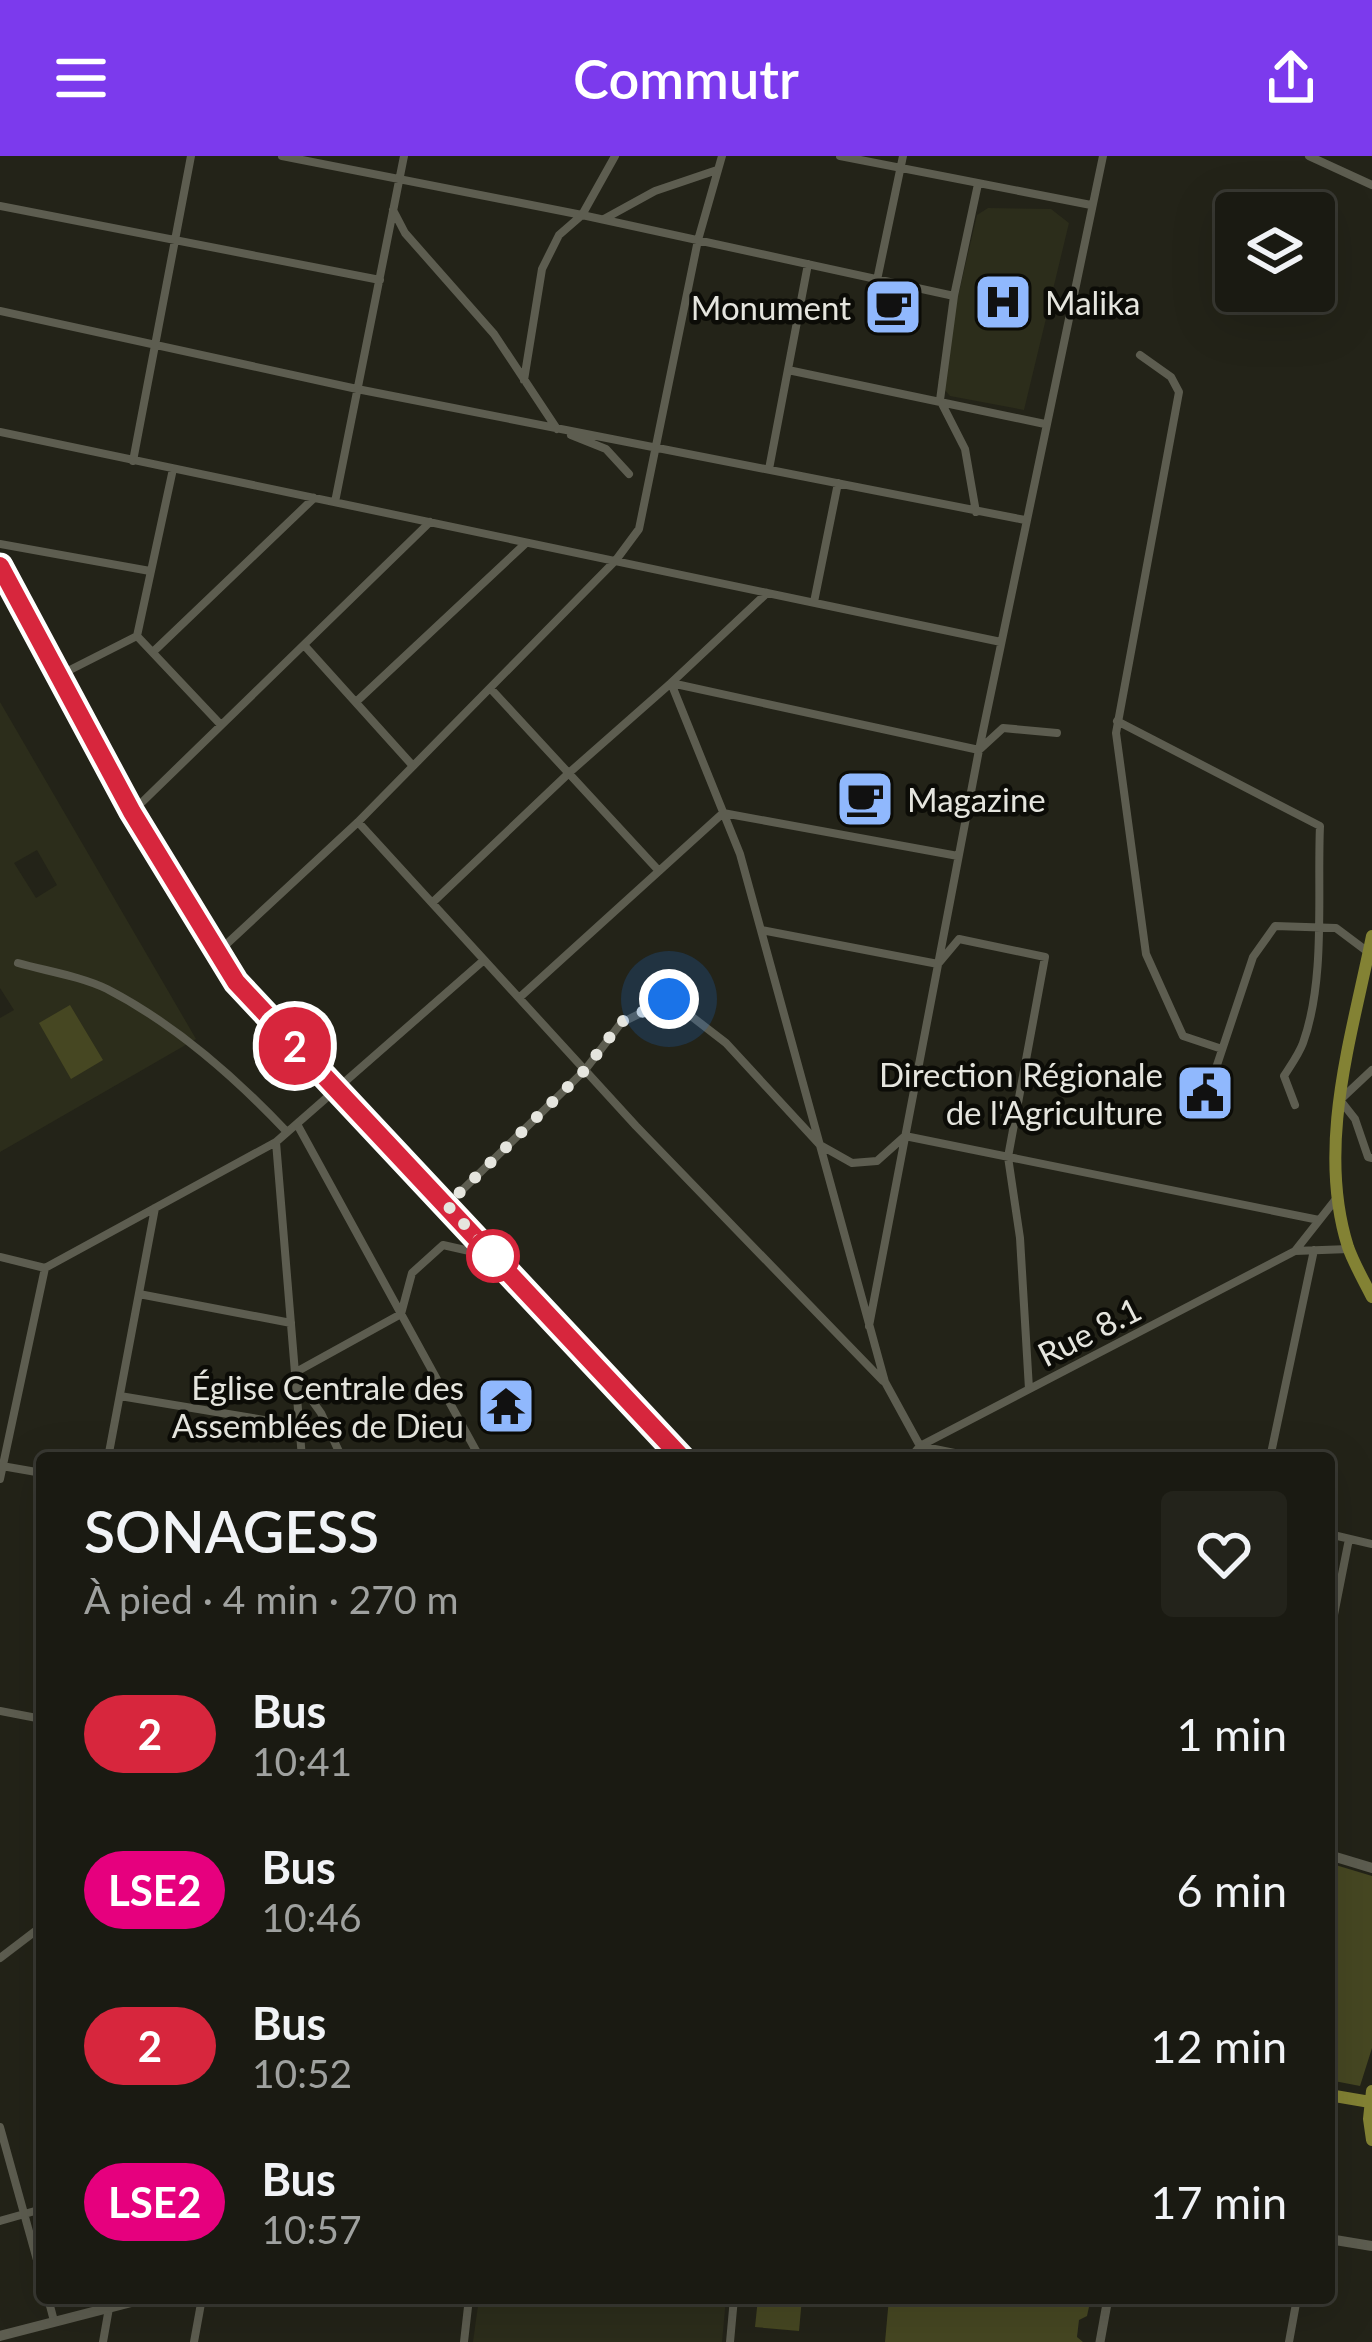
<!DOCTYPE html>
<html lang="fr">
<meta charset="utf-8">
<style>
body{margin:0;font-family:Lato,sans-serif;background:#23231b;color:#f1f3f6;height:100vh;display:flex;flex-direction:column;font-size:45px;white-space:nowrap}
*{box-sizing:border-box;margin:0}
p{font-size:39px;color:#9fa19f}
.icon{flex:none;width:66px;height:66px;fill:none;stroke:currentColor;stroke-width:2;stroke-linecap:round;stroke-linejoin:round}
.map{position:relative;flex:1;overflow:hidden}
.panel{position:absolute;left:36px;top:1296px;width:1299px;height:852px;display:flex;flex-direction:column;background:#1a1a12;border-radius:12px;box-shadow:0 12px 48px #0002,0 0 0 3px #383832}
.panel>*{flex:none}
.badge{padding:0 24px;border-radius:39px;font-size:42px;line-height:78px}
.buttons{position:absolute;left:1215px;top:36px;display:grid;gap:24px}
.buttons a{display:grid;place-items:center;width:120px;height:120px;border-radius:12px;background:#1a1a12;box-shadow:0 12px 48px #0002,0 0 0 3px #383832;font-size:60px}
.you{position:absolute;width:60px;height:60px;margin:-30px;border:9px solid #fff;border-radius:50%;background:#1a73e8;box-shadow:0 0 0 18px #1a73e833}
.map>.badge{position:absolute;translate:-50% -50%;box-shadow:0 0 0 6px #fff}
.round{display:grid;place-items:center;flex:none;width:126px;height:126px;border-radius:12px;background:#23231b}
.overview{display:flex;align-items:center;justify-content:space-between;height:204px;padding:0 48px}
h1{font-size:57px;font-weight:600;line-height:90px}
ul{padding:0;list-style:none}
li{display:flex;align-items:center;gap:36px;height:156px;padding:0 48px}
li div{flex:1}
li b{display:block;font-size:45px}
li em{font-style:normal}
li .badge{min-width:132px;font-weight:700;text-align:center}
header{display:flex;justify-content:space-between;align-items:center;height:156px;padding:0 48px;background:#7c3aed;color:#fff;font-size:54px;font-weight:600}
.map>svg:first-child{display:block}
</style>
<header><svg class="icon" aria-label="menu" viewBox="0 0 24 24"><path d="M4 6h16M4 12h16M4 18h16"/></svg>Commutr<svg class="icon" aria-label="share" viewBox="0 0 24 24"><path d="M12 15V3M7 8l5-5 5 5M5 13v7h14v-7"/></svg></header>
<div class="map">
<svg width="1372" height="2186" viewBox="0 0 1372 2186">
<rect width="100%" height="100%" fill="#232318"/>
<path fill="#2c2d1b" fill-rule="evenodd" d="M988,52l63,1 18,14 -45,187 -74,-14 -12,-14 39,-167z
M0,546l196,337 -196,113v-134l14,-8 -14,-22zM37,694l20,35 -21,13 -22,-35z
M479,2142h247l-4,44h-249z"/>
<path fill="#464722" d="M70,849l33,55 -32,19 -32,-56z
M1329,1707l43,13v172l-12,38 -31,-6z
M758,2142h44l-3,33 -44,-4z
M889,2142h202l-4,18 -8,4 -2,17 6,5h-198z"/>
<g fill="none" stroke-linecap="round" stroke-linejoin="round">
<path stroke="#5d5d50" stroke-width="8" d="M282,0l300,59 372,81
M840,0l251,49
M1309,0l63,29
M0,50l380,74
M393,54l12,23 89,101 63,95
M604,63l51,-28 62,-21
M877,124l26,-124
M0,155l357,78 668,131
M1140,199l31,22 8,15 -63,341 30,221 37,82 39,13
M788,214l257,54
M524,224l18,-111 17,-34 23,-20 33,-59
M0,276l1001,210
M571,279l35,14 23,25
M133,305l58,-305
M769,313l39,-205
M335,346l69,-346
M976,356l-11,-63 -25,-49 14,-104 24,-112
M0,388l150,27
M767,437l-96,90 69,171 145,528 35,64 59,12
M814,446l24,-119
M137,480l84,89
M304,489l109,121
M153,496l161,-154
M60,519l77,-39 36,-167
M490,532l169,183
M356,546l170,-159
M1117,565l203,105c-3,67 6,153 -17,217 -4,11 -12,22 -19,33l11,29
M133,655l297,-289
M358,666l278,304 247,255
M432,747l138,-131 101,-89 308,67 24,-22 54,5
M761,774l177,34 21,-25 86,18 -37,200 12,81 9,151
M218,796l140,-130 258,-262 23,-31 59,-289 24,-84
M18,807c28,8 62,13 89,26 68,35 128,88 180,143
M519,842l204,-185 235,43
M1216,912l37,-111 22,-31 61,2 32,24
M1372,914l-32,30 15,19 13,38 4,1
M297,968l183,334
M1336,1043l-41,52 54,-2
M447,1049l138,-135 36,-47 48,-24 57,44 94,102 32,18 25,-2 28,-25 414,84
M0,1101l45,11 231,-126
M139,1138l152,29
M869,1170l110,-576 124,-594
M296,1216l105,-58 11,-41 31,-28 44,10
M298,1225l23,32 21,45
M120,1240l180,30
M108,1302l47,-250
M302,1302l-26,-316 208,-182
M657,1302l13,-13
M910,1302l10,-12 375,-195
M1270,1302l44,-208
M2,1310l40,7
M0,1323l45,-211
M1329,1378l43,10
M1329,1484l20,-101
M0,1555l42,8
M0,1802l42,-32
M0,1971l42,151
M0,2065l42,-12
M48,2142l6,23
M103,2186l6,-34
M194,2186l8,-44
M464,2186l5,-44
M730,2186l4,-44
M1289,2186l8,-44"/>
<path stroke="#5d5d50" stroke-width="9" d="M1100,2186l8,-44"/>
<path stroke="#5d5d50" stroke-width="10" d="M1329,1699l43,13
M1329,2083l43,7
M0,2180l147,-38"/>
<path stroke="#838234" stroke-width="12" d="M0,410l132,246 104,169 446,477
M1372,780c-20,100 -56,210 -24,311 6,17 16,34 24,50
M1372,1935l-3,28 3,21
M1329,1939l41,7"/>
</g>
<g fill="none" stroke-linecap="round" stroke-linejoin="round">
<g stroke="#fff" stroke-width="27">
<path id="line" d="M0,410l132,246 104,170 446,476"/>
</g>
<use href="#line" stroke="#d7263d" stroke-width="18"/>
<path stroke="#e5e5de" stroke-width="12" stroke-dasharray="0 21.6" d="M493,1100l-46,-51 138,-135 36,-48 48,-23"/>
</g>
<defs>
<g id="hospital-square" transform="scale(3)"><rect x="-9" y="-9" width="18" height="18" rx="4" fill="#90b8fd" stroke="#0c0c07"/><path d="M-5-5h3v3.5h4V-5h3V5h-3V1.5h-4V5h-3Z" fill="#111"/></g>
<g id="cafe-square" transform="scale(3)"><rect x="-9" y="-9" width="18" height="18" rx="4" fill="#90b8fd" stroke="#0c0c07"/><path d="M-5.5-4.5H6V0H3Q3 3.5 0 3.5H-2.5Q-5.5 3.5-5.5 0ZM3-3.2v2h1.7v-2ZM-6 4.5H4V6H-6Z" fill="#111"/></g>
<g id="civic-square" transform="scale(3)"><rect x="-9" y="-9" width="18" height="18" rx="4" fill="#90b8fd" stroke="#0c0c07"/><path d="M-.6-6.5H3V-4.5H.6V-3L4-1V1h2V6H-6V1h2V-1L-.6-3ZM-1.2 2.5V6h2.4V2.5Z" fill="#111"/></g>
<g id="temple-square" transform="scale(3)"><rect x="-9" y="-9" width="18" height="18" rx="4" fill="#90b8fd" stroke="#0c0c07"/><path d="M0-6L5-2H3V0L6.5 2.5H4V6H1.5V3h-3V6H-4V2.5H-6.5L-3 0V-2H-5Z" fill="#111"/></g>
</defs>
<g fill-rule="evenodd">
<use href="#hospital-square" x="1003" y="146"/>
<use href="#cafe-square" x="893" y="151"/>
<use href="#cafe-square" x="865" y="643"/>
<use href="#civic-square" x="1205" y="937"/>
<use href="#temple-square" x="506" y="1250"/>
</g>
<circle fill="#fff" stroke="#d7263d" stroke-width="6" cx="493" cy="1100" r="24"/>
<g text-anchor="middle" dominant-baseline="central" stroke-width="9" stroke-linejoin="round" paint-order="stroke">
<g font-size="33" fill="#e5e5de" stroke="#0c0c07" text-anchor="end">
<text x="1045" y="146" text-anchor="start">Malika</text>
<text x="851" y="151">Monument</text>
<text x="907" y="643" text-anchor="start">Magazine</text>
<text x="1163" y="918">Direction Régionale<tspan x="1163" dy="38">de l'Agriculture</tspan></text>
<text x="464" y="1231">Église Centrale des<tspan x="464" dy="38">Assemblées de Dieu</tspan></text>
</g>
<g font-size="33" fill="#e5e5de" stroke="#0c0c07">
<text transform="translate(1089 1175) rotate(-27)">Rue 8.1</text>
</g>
</g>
</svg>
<div class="buttons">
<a><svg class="icon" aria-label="layers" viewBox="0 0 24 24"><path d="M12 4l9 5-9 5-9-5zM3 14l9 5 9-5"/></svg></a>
</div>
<div class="you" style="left:669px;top:843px"></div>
<b class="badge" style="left:295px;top:890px;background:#d7263d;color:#fff">2</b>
<section class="panel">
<div class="overview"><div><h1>SONAGESS</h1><p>À pied · 4 min · 270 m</p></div><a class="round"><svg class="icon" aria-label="heart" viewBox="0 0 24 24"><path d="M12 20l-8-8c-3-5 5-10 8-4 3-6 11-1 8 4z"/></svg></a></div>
<ul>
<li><span class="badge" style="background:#d7263d;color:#fff">2</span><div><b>Bus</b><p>10:41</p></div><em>1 min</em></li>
<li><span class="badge" style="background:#e6007e;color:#fff">LSE2</span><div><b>Bus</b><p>10:46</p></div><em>6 min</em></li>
<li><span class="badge" style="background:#d7263d;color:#fff">2</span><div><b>Bus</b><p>10:52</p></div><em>12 min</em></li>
<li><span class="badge" style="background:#e6007e;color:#fff">LSE2</span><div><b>Bus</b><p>10:57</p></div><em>17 min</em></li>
</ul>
</section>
</div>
